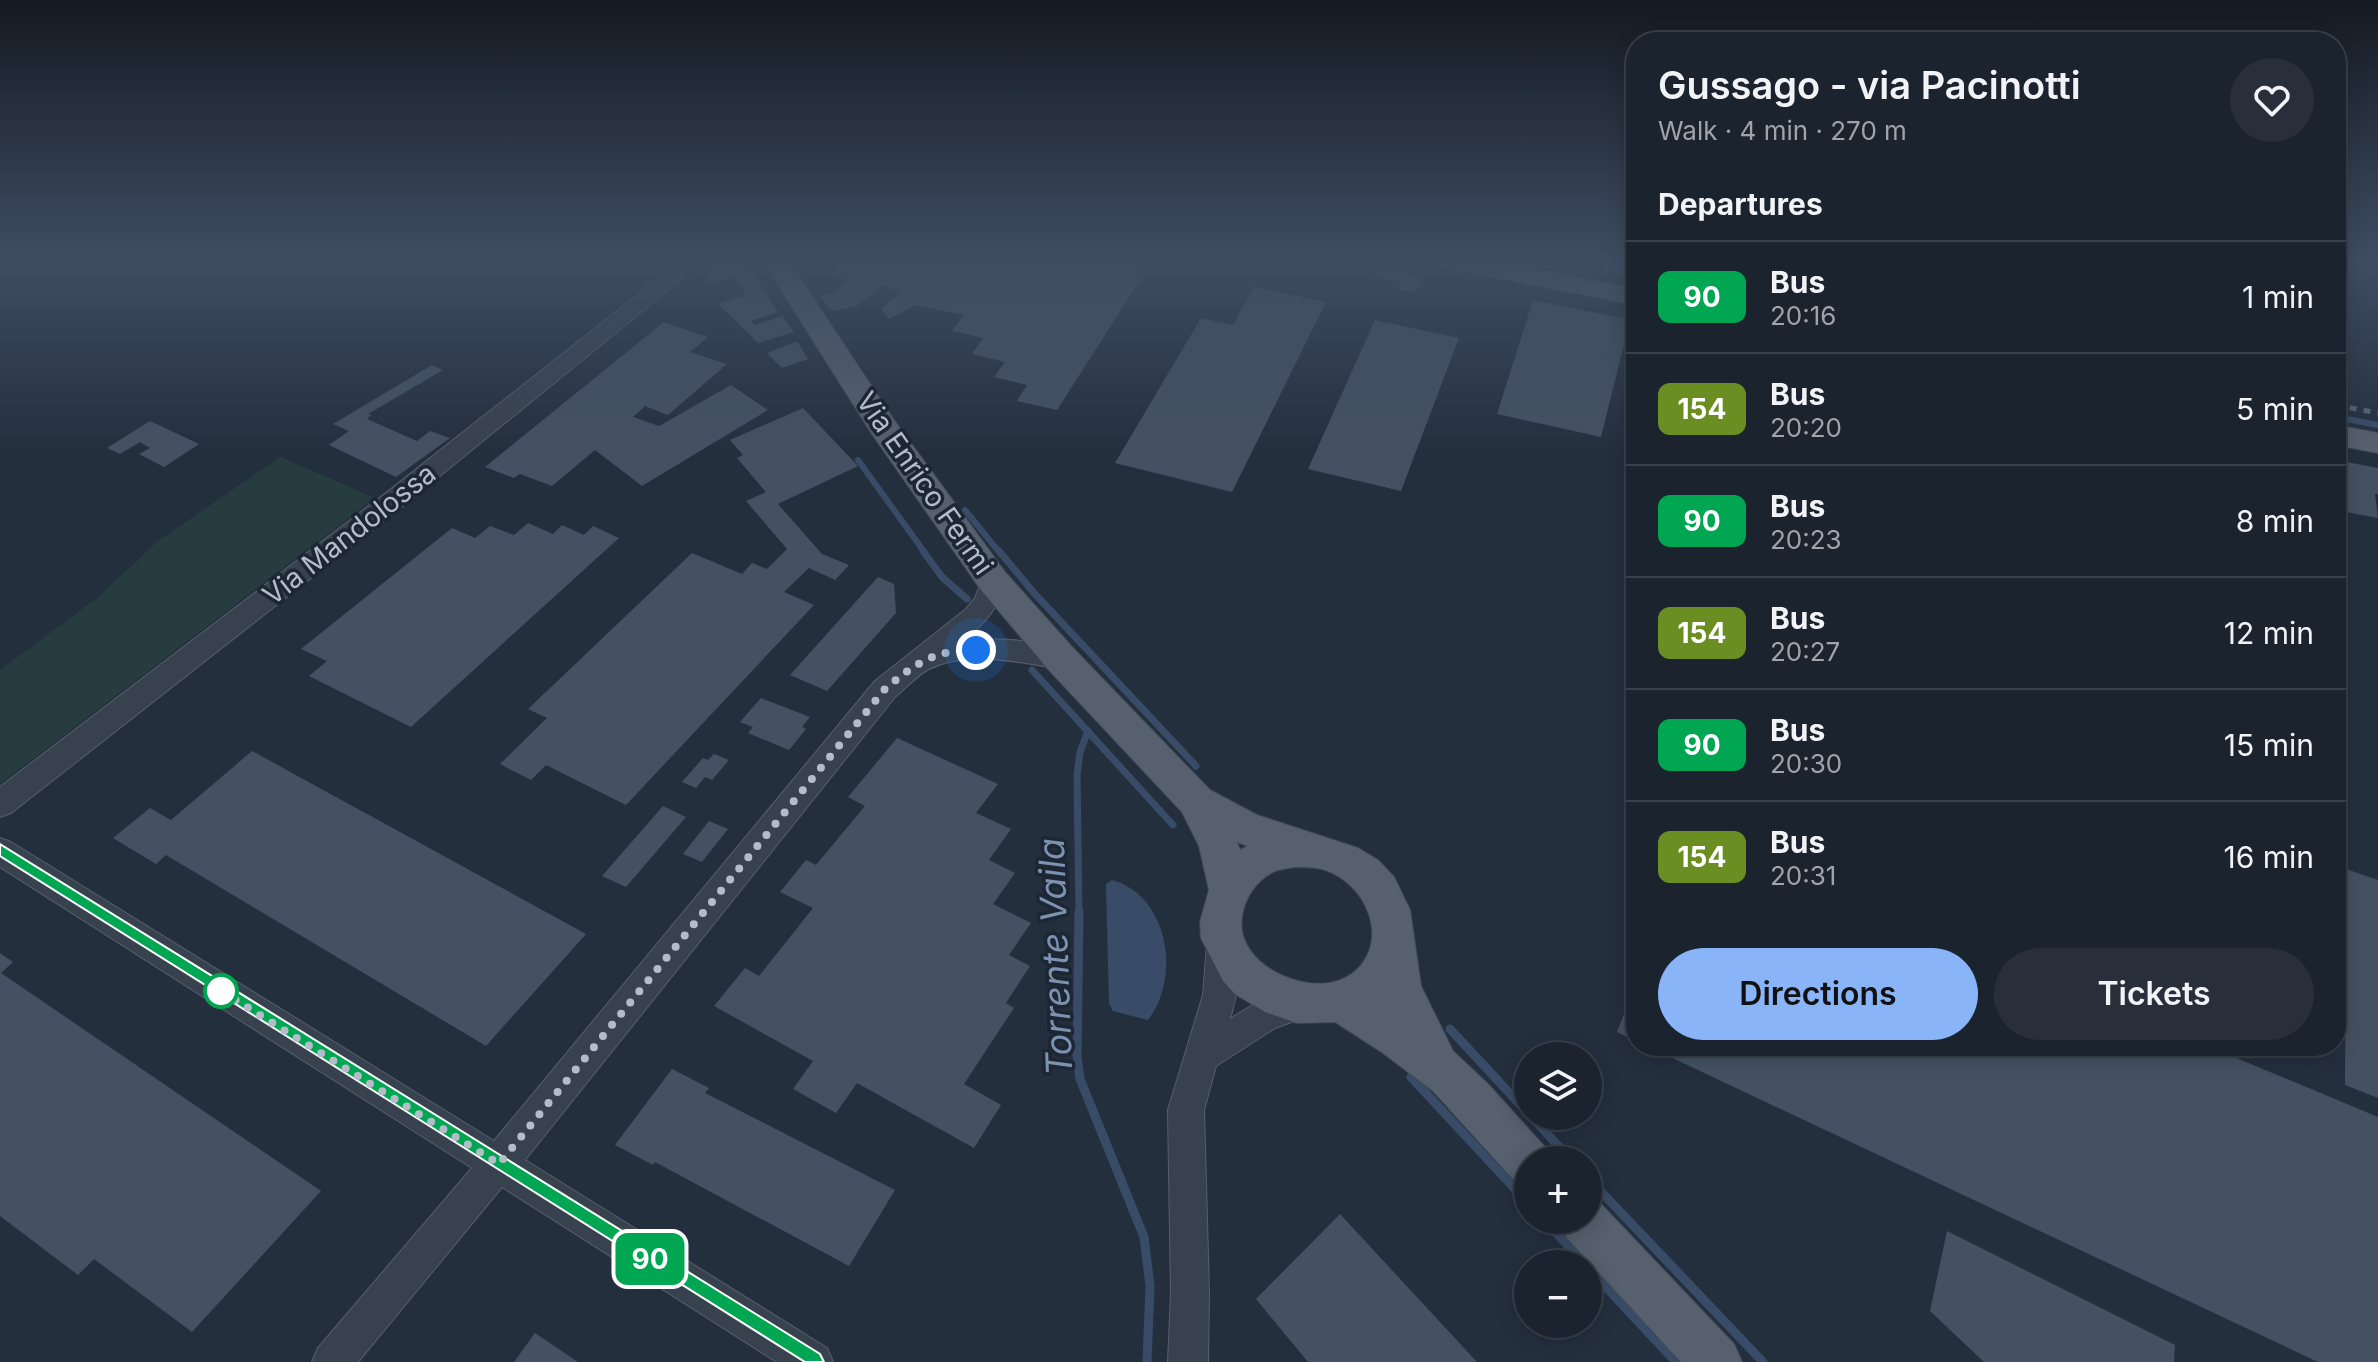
<!DOCTYPE html>
<meta charset="utf-8">
<style>
body{margin:0;font-family:Inter,sans-serif;background:#282f3a;color:#f1f3f6;height:100vh;display:flex;flex-direction:column;font-size:30px;white-space:nowrap}
*{box-sizing:border-box;margin:0}
p{font-size:26px;color:#a0a4aa}
.icon{flex:none;width:44px;height:44px;fill:none;stroke:currentColor;stroke-width:2;stroke-linecap:round;stroke-linejoin:round}
.map{position:relative;flex:1;overflow:hidden}
.sheet{position:absolute;left:1626px;top:32px;width:720px;height:1024px;display:flex;flex-direction:column;background:#1b232e;border-radius:32px;box-shadow:0 4px 20px #0003,0 0 0 2px #39404a}
.sheet>*{flex:none}
.badge{padding:0 16px;border-radius:12px;font-size:28px;line-height:52px}
.tools{position:absolute;left:1514px;top:1042px;display:grid;gap:16px}
.tools a{display:grid;place-items:center;width:88px;height:88px;border-radius:50%;background:#1b232e;box-shadow:0 4px 20px #0003,0 0 0 2px #39404a;font-size:40px}
.you{position:absolute;width:40px;height:40px;margin:-20px;border:6px solid #fff;border-radius:50%;background:#1a73e8;box-shadow:0 0 0 12px #1a73e833}
.map>.badge{position:absolute;translate:-50% -50%;box-shadow:0 0 0 4px #fff}
h2{padding:0 32px;font-size:30px;line-height:72px}
.round{display:grid;place-items:center;flex:none;width:84px;height:84px;border-radius:42px;background:#282f3a}
.head{display:flex;align-items:center;justify-content:space-between;height:136px;padding:0 32px}
h1{font-size:38px;font-weight:600;line-height:60px}
.action{display:flex;gap:16px;margin-top:auto;padding:16px 32px}
.action a{flex:1;height:92px;border-radius:48px;background:#8ab4f8;color:#111;font-size:32px;font-weight:600;line-height:92px;text-align:center}
.action a+a{background:#282f3a;color:#f1f3f6}
ul{padding:0;list-style:none}
li{display:flex;align-items:center;gap:24px;height:112px;padding:0 32px;border-top:2px solid #39404a}
li div{flex:1}
li b{display:block;font-size:30px}
li em{font-style:normal}
li .badge{min-width:88px;font-weight:700;text-align:center}
.map>svg:first-child{display:block}
</style>
<div class="map">
<svg width="2378" height="1362" viewBox="0 0 2378 1362">
<rect width="100%" height="100%" fill="#242f3e"/>
<path fill="#263c3f" d="M281,457l94,41 -375,286v-114l97,-72 62,-58z"/>
<path fill="#394c67" d="M1112,880c57,16 69,97 36,140l-35,-9 -4,-8 -3,-119z"/>
<g fill="none" stroke-linecap="round" stroke-linejoin="round">
<path stroke="#394c67" stroke-width="6" d="M2336,417l42,8
M858,460l67,93
M965,510l35,43"/>
<path stroke="#394c67" stroke-width="7" d="M923,551l19,26 25,22
M999,551l35,42 162,173
M1032,670l141,155
M1079,914l-2,-139 3,-23 8,-21"/>
<path stroke="#394c67" stroke-width="9" d="M1079,912l-2,144 3,23 64,158 6,49 -3,76
M1450,1029l78,84
M1411,1077l117,126
M1531,1116l40,44
M1588,1178l175,184
M1544,1220l41,44
M1588,1268l88,94"/>
</g>
<path fill="#455162" d="M727,260h19l32,52 -27,9 4,4 28,-9 11,16 -36,11 -40,-39 28,-9 -11,-19 -24,8 -10,-17z
M819,260h304l26,6 -92,144 -40,-9 10,-16 -33,-8 11,-15 -33,-8 11,-16 -31,-7 12,-16 -48,-10 -27,14 -8,-10 19,-17 -17,-7 -27,21 -24,5 -12,-15 14,-4 14,-11 -18,-7 8,-6z
M1377,267l46,8 -7,18 -18,-4 3,-7 -28,-5z
M1254,287l72,15 -94,190 -117,-29 86,-145 32,7z
M1533,300l97,20 -29,117 -104,-23z
M1375,320l84,18 -58,153 -93,-22z
M664,322l44,15 -18,15 37,12 -59,51 -23,-9 -12,11 26,9 72,-41 37,25 -126,76 -47,-36 -43,36 -32,-12 -6,4 -29,-11z
M797,341l11,18 -26,9 -15,-15z
M432,365l11,5 -75,44 3,1 -4,4 50,22 13,-10 20,7 -54,39 -67,-32 20,-14 -16,-7z
M803,408l55,58 -80,38 44,50 27,11 -14,15 -26,-12 -25,24 30,13 -188,200 -80,-40 -15,15 -31,-16 47,-46 -19,-9 164,-156 50,21 10,-11 15,6 20,-20 -41,-48 20,-9 -29,-34 6,-3 -13,-15z
M150,421l49,23 -35,23 -25,-13 11,-6 -10,-6 -20,12 -13,-6z
M2336,460l42,8v26h-3l3,24 -42,-8z
M528,523l25,11 9,-9 22,10 9,-9 26,12 -208,189 -102,-51 18,-15 -26,-12 151,-121 23,10 15,-12 24,9z
M878,577l16,7 2,29 -69,78 -37,-16z
M761,698l49,19 -8,10 4,2 -17,21 -41,-17 5,-6 -13,-5z
M897,738l101,46 -22,29 35,16 -22,31 26,13 -22,31 38,19 -22,32 21,11 -24,37 8,5 -50,76 37,21 -27,43 -117,-65 -21,30 -43,-24 20,-28 -99,-55 31,-38 14,8 54,-68 -33,-16 26,-32 10,5 49,-59 -17,-9z
M252,751l334,183 -100,112 -320,-191 -10,9 -43,-26 37,-30 21,12z
M714,754l15,6 -17,20 -7,-3 -9,11 -14,-6 21,-24 5,2z
M663,806l23,11 -60,70 -24,-11z
M709,821l19,8 -26,33 -19,-8z
M2346,869l32,11v218l-33,-13z
M0,953l13,9 -12,11 320,218 -129,141 -98,-73 -16,16 -78,-59z
M1636,983v58l-19,-9z
M1647,1046h561l170,71v245h-60z
M672,1069l37,19 -4,5 190,97 -46,76 -194,-104 -2,3 -38,-20z
M1340,1214l137,148h-169l-52,-63z
M1947,1231l228,114 -1,17h-190l-54,-51z
M535,1333l43,29h-64z"/>
<g fill="none" stroke-linecap="round" stroke-linejoin="round">
<g stroke="#565f6c" stroke-width="2">
<path id="minor" d="M682,260h23l-296,241 -398,312 -11,4v-30l391,-298z
M1618,260h18v8l-15,-4z
M993,571l9,3 4,7c-8,27 -20,42 -42,59 34,-2 73,0 106,11l4,7 -4,7 -10,4c-40,-7 -93,-19 -131,0 -12,6 -23,19 -34,28l-370,463 302,188 6,14h-56l-275,-175 -144,175h-46l6,-14 154,-180 -472,-301v-29l11,4 483,299 381,-460 91,-72 9,-11 9,-24z
M1223,930l11,5c12,24 3,59 -4,84 22,-14 55,-36 81,-26l5,11 -5,11 -36,13 -59,38 -12,44 5,183 -1,69h-40l3,-69 -3,-183 35,-115 4,-50 5,-10z"/>
</g>
<g stroke="#414a57" stroke-width="2">
<path id="major" d="M762,260h26l106,160 111,152 68,76 137,142 47,25 101,33 20,12 16,17 16,33 11,76 32,65 35,33 56,62 6,14h-22v25l-16,-7 -79,-87 -50,-38 -48,-31 -38,1 -32,-11 -30,-18 -12,-13 -22,-43 -1,-16 9,-32 -10,-44 -17,-34 -135,-144 -66,-78 -109,-156zM1237,842l11,4 -8,4zM1296,867c8,0 17,0 25,2 35,8 62,51 47,85 -22,48 -94,31 -118,-4 -19,-26 -4,-64 23,-78 7,-3 16,-4 23,-5z
M1435,260h55l146,29v16l-188,-37 -9,-2z
M2336,425l42,8v20l-42,-8z
M1588,1198l12,5 134,141 8,18h-61l-115,-125 -7,-17h29z"/>
</g>
<use href="#minor" fill="#38414e" fill-rule="evenodd"/>
<use href="#major" fill="#56606e" fill-rule="evenodd"/>
<path stroke="#5a6575" stroke-width="5" stroke-dasharray="7 7" stroke-linecap="butt" d="M1561,260l75,14
M2336,405l42,8"/>
</g>
<linearGradient id="sky" x2="0" y2="1"><stop stop-color="#141a22"/><stop offset="0.58" stop-color="#3f4d63"/><stop offset="1" stop-color="#3f4d63" stop-opacity="0"/></linearGradient>
<rect width="2378" height="451" fill="url(#sky)"/>
<path fill="#00a651" stroke="#fff" stroke-width="2" d="M0,844l820,510 4,8h-19l-805,-506z"/>
<g fill="none" stroke-linecap="round" stroke-linejoin="round">
<path stroke="#b4bcc9" stroke-width="8" stroke-dasharray="0 14.4" d="M221,991l-11,-7 289,180 386,-475c31,-26 49,-39 91,-39"/>
</g>
<circle fill="#fff" stroke="#00a651" stroke-width="4" cx="221" cy="991" r="16"/>
<g text-anchor="middle" dominant-baseline="central" stroke-width="7" stroke-linejoin="round" paint-order="stroke">
<g font-size="28" fill="#b4bcc9" stroke="#1d2633">
<text transform="translate(925 483) rotate(55)">Via Enrico Fermi</text>
<text transform="translate(349 534) rotate(-38)">Via Mandolossa</text>
</g>
<g font-size="36" font-style="italic" fill="#7c92b1" stroke="#1d2633">
<text transform="translate(1055 957) rotate(-92)">Torrente Vaila</text>
</g>
</g>
</svg>
<div class="tools">
<a><svg class="icon" aria-label="layers" viewBox="0 0 24 24"><path d="M12 4l9 5-9 5-9-5zM3 14l9 5 9-5"/></svg></a>
<a>+</a>
<a>−</a>
</div>
<div class="you" style="left:976px;top:650px"></div>
<b class="badge" style="left:650px;top:1259px;background:#00a651;color:#fff">90</b>
<section class="sheet">
<div class="head"><div><h1>Gussago - via Pacinotti</h1><p>Walk · 4 min · 270 m</p></div><a class="round"><svg class="icon" aria-label="heart" viewBox="0 0 24 24"><path d="M12 20l-8-8c-3-5 5-10 8-4 3-6 11-1 8 4z"/></svg></a></div>
<h2>Departures</h2>
<ul>
<li><span class="badge" style="background:#00a651;color:#fff">90</span><div><b>Bus</b><p>20:16</p></div><em>1 min</em></li>
<li><span class="badge" style="background:#6b8e23;color:#fff">154</span><div><b>Bus</b><p>20:20</p></div><em>5 min</em></li>
<li><span class="badge" style="background:#00a651;color:#fff">90</span><div><b>Bus</b><p>20:23</p></div><em>8 min</em></li>
<li><span class="badge" style="background:#6b8e23;color:#fff">154</span><div><b>Bus</b><p>20:27</p></div><em>12 min</em></li>
<li><span class="badge" style="background:#00a651;color:#fff">90</span><div><b>Bus</b><p>20:30</p></div><em>15 min</em></li>
<li><span class="badge" style="background:#6b8e23;color:#fff">154</span><div><b>Bus</b><p>20:31</p></div><em>16 min</em></li>
</ul>
<div class="action"><a>Directions</a><a>Tickets</a></div>
</section>
</div>
